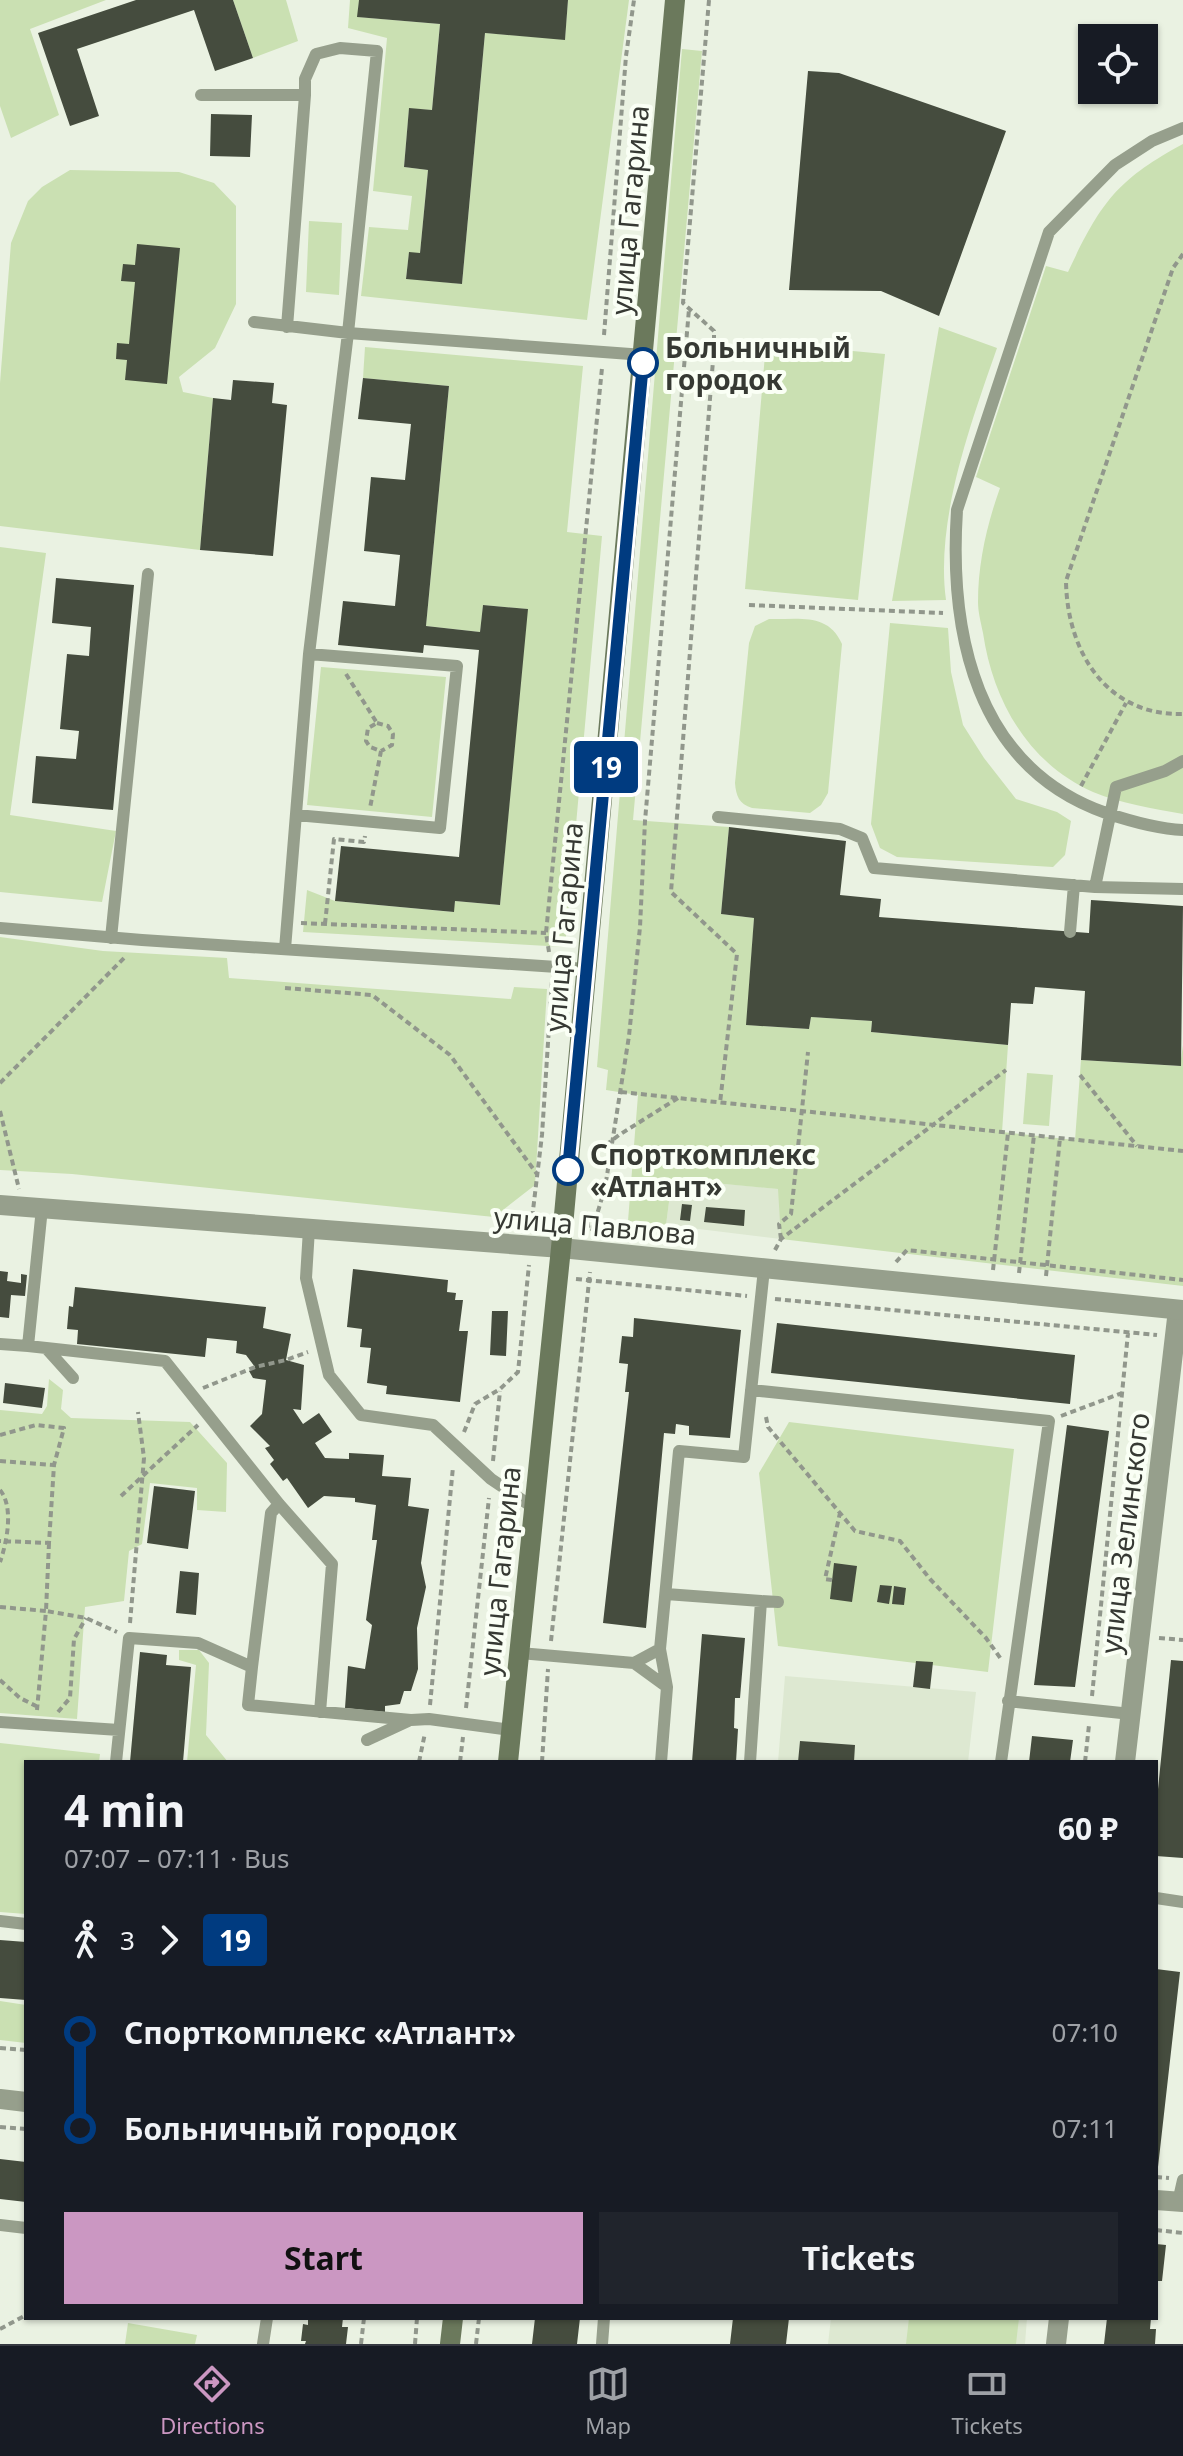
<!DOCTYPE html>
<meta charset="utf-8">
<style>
body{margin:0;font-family:"Noto Sans",sans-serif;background:#20242c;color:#f1f3f6;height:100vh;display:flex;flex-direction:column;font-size:30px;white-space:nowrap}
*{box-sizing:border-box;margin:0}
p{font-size:26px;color:#9ea1a6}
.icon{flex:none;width:44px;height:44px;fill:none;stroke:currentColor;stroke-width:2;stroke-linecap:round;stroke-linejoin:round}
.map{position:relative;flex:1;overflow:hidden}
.details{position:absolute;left:24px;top:1760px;width:1134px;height:560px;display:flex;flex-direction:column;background:#171b24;border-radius:0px;box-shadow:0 2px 6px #0004}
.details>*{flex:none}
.badge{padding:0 16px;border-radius:6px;font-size:28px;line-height:52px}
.controls{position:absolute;left:1078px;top:24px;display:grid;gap:16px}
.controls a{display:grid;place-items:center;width:80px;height:80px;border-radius:0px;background:#171b24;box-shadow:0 2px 6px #0004;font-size:40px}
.map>.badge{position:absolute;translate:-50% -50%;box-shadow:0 0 0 4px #fff}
.legs{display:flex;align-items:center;gap:12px;height:88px;padding:0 40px;font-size:26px}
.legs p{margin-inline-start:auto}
.summary{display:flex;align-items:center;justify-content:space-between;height:136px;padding:0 40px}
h1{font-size:44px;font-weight:700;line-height:60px}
.action{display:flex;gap:16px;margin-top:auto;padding:16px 40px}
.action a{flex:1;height:92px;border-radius:0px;background:#cb97c2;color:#111;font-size:32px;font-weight:700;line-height:92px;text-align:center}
.action a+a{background:#20242c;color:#f1f3f6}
ul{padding:0 40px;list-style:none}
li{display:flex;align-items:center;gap:28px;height:96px;font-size:30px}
li i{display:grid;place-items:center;width:12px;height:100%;margin:0 10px;background:currentColor}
li i::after{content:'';width:20px;height:20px;margin:-10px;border:6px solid;border-radius:50%;background:#171b24}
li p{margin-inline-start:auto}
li:first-child i{background:linear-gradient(#0000 50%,currentColor 0)}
li:last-child i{background:linear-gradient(currentColor 50%,#0000 0)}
.dock{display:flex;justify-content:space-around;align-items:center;height:112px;border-top:2px solid #363941;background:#171b24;font-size:22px;color:#9ea1a6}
.dock a{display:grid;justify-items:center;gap:4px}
.dock .on{color:#cb97c2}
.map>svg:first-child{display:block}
</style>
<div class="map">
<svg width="1183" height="2344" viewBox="0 0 1183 2344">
<rect width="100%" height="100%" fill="#eaf2e2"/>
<path fill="#dde8d1" d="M672,1179l107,10 2,50 -115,-14z
M785,1676l191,16 -8,70h-190z
M831,2318h196l-2,26h-197z"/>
<path fill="#cae0b2" d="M0,0h106l-76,29 29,86 -48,23 -11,-32z
M233,0h53l12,41 -45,17z
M350,0h9l-1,17 82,7 -8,86 -23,-1 -5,58 24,3 -8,83h-11l-3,25 56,6 23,-251 80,6 3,-39h61l-42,320 -226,-24 8,-69 39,3 4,-34 -39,-5 14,-153 -39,-10z
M682,49l20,2 -69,769 96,7 -8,87 33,4 -7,107 62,4 2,-12 61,4 -1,11 137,13 -6,87 73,8 6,-80 99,6 3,-21v241l-402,-47 -3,-50 -106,-10 -6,46 -38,-4 10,-126 -32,-5 2,-20 -11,-3z
M1183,144v670c-29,-5 -63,-11 -90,-22 -65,-29 -100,-91 -110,-159 -2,-10 -5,-21 -5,-31 0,-39 9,-78 22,-114l-24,-11 70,-211 22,6c32,-68 48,-92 115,-128z
M70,170l109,2 35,11 22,23v98l-21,44 -36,29 4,15 30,6 -13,152 -200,-24v-143l11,-140 17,-42 14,-14z
M309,221l33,2 -3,72 -33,-3z
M939,327l58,21c-26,75 -62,172 -51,252l-54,1z
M766,343l119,11 -27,246 -113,-11z
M365,347l218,19 -16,166 35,4 -37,411 -262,-15 4,-42 28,11 118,11 2,-11 45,4 27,-296 -44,-4 -3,27 -54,-6 23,-240 -86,-8z
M0,547l46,6 -36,262 106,16 -14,71 -102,-10z
M769,619c29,1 59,-7 73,25l-14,149 -7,12 -11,8 -58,-5c-13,-4 -16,-12 -17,-25l14,-140 6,-17z
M890,623l58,5 3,44 12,53 21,33 32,41 41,13 14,9 -6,34 -12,12 -156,-10 -17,-9 -9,-24z
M321,667l125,10 -14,140 -125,-12z
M0,937l103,14 124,7 2,20 282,21 3,-12 33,2 -12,196 -41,32 -422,-43 -72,-4z
M1027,1073l26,2 -4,51 -26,-2z
M49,1379l14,11 -2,19 10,9 119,4 37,41 -1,49 -29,-2v-22l-47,-5 -8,61 -13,7 -5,50 -39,6 -8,112 -77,-6v-303l42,4 5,-8z
M789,1422l225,27 -26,223 -210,-26 -19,-173z
M179,1650h20l10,13 -3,72 22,27h-41l9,-97 -17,-5z
M0,1743l100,11 -1,8h-73v152l-26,-2z
M0,2001l26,4v38l-26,-3z
M909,2318h110l-3,26h-110z
M128,2323l69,12 -2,9h-70z"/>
<path fill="#454c3e" d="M136,0h97l20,58 -38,13 -21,-61 -117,39 22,67 -29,10 -32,-93z
M359,0h209l-3,40 -80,-7 -23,251 -56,-5 3,-27 11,1 8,-83 -24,-3 5,-59 23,2 8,-86 -83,-7z
M808,71l31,2 167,58 -67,185 -58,-25 -92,-1z
M211,114l41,1 -2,42 -40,-1z
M137,244l43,4 -13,136 -42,-4 2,-20 -11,-1 1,-16 12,1 6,-62 -14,-1 2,-17 12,1z
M363,378l86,8 -23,240 54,6 3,-27 45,4 -28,296 -45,-4 -1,11 -119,-11 6,-55 118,11 20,-207 -55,-5 -1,8 -85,-8 5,-44 52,5 5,-51 -36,-4 7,-74 34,3 6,-56 -53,-5z
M233,380l41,3 -2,20 15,2 -14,151 -73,-6 13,-152 18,2z
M56,578l78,7 -21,225 -81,-7 4,-47 40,3 3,-28 -19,-2 7,-75 22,2 2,-29 -39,-4z
M729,827l117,14 -6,54 41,4 -2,18 210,16 2,-33 92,6 -2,160 -100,-6 4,-69 -50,-4 -2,17 -22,-1 -3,42 -137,-13 1,-11 -61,-4 -2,12 -63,-4 8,-107 -33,-4z
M682,1204l10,1 -2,16 -10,-1z
M706,1207l39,3 -1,16 -40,-4z
M353,1269l95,11 -1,12 9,1 -1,7h8l-4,31h9l-8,71 -74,-8 1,-8 -20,-3 4,-35 -11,-1 2,-18 -15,-2z
M0,1271l8,1 -1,9 14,2v-9l6,1 -2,21 -14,-1 -2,23 -9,-1z
M75,1287l191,20 -3,21 28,6 -5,26 18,5 -3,45 -8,-1 10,15 16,-11 13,19 -17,11 10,15 24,1v-6l35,2 -2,21 29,2 -3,28 21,3 -8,54 5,24 -9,41 1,41 -7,22h-7l-4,13 -15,2v6l-40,-4 3,-42 17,3 7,-44 -6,-5 11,-80h-5l4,-35 -21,-3v-4l-31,-2 -16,12 -21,-30 -4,3 -13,-17 4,-4 -9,-12 5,-2 -20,-20 12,-12 4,-34 -13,-2 -4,-7 6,-4 -9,-12 -10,-2 1,-12 -30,-3 -2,19 -128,-13 1,-14 -11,-1 2,-23 4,1z
M492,1311h16l-2,45 -16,-1z
M634,1318l107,12 -11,108 -41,-3v-9l-13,-2 -1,10 -11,-1 -18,195 -43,-5 26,-231h-4l3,-28 -9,-1 3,-27 11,1z
M777,1323l298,32 -5,49 -299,-31z
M5,1383l40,5 -3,20 -39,-5z
M1067,1425l42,6 -34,256 -41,-2z
M154,1486l41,5 -7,58 -41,-6z
M834,1563l23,3 -5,36 -22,-3z
M180,1571l19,2 -3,42 -20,-2z
M880,1585l12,1 -3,18 -12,-2z
M894,1586l12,2 -2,17 -12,-1z
M702,1634l43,4 -5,60h-5l-1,30 4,1 -2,33h-44z
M140,1652l27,3 -1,10 25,2 -8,95h-53z
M1171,1660l12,1v197l-27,-2v-47z
M916,1661l17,1 -3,27 -17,-2z
M1032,1736l41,4 -3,22h-41z
M800,1741l55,4 -1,17h-56z
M0,1940l26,2v58l-26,-2z
M1156,1969l24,3 -22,195h-2z
M0,2159l26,3v40l-26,-3z
M1156,2244l10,1 -4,36h-6z
M308,2318h35l-1,9h6l-2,17h-41l1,-3h-5l2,-17 5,1z
M535,2318h45l-3,26h-45z
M733,2318h56l-3,26h-56z
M1107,2318h44l-1,11h6l-1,15h-51z"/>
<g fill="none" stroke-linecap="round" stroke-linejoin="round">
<path stroke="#91978c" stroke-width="4" stroke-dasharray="6 4" stroke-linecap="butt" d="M709,0l-26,303 31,28v17l-43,544 66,62 -17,149
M1183,254l-10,14 -107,313c1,70 40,135 117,133
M604,335l22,-279 8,-56
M749,605l194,8
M346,674l31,49 -9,5 -2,13 4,6 11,4 -11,57
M377,723l11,3 5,8 -1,11 -11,6
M1081,786l45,-83
M301,923l245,10
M325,924l9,-85 30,3 1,-6
M549,952l-3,-19 56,-565
M285,988l87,7 78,60 87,119
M1080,1075l57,71
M0,1083l126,-127
M621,1092l562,59
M0,1111l19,78
M590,1157l29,-22 59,-37
M586,1212l3,19
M531,1227l11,-92 10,-154
M592,1231l13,-43 24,-152 11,-109 5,-106 44,-512
M781,1239l-2,-15 12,-10 17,-162
M775,1250l6,-11 225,-169
M896,1262l11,-12 276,30
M993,1270l15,-137
M1019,1273l15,-138
M1046,1276l14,-138
M576,1279l171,17
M775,1299l382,36
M203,1388l52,-21 31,-7 22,-8
M1061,1416l61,-23
M766,1417l2,10 87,104 45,10 30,38 56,59 15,21
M464,1432l11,-28 25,-15 18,-17 11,-107
M0,1435l36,-10 28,3 -10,37 -5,78 -49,-2
M0,1461l54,4
M493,1461l7,-70
M0,1490c14,17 7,52 0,72
M121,1496l77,-71
M49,1543l-3,68 40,7 31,14
M832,1580l-7,-1 15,-66
M0,1607l46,4 -9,99
M130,1623l14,-165 -6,-46
M1159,1638l24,2
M551,1641l39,-369
M0,1680l20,18 18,9
M1092,1696l36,-363
M430,1705l23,-238
M466,1708l23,-210
M58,1712l12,-14 4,-59 12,-21
M419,1762l6,-29
M460,1762l3,-25
M542,1762l6,-93
M1085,1762l4,-37
M0,2048l26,2
M0,2127l26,2
M1156,2177l13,1
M1156,2230l27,3
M0,2329l26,-14
M361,2344l3,-26
M415,2344l2,-26
M476,2344l3,-26"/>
<path stroke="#969f8c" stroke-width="12" d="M201,95h104v-16l11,-25 24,-6 37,3 -29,282 -39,321 -24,295
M1183,128l-31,13 -37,24 -66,67 -92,278c-8,123 18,257 149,303 24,8 51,16 77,17
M254,322l94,11 296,22
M287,327l18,-232
M296,815l144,13 17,-162 -148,-12
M718,817l122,12 22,9 12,30 221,19 88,2
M1095,887l21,-100 49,-16 18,-10
M0,928l142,12 445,29
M1070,932l4,-47
M111,938l37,-364
M42,1208l-14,138 137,15 114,143 53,60 -12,148
M309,1229l-3,49 23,97 32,40 72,10 58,54 43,29
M0,1344l28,2
M46,1348l27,30
M751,1390l298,31 -48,341
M666,1594l95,7 -11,161
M761,1601l17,1
M660,1649l7,38
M520,1653l114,10 33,24 -6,75
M634,1663l26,-14 19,-198 65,6 20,-188
M252,1667l19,-154 8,-9
M1008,1701l123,13
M0,1722l119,8
M367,1740l41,-19
M116,1762l13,-124 69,5 54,24 -4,38 163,15 18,-1 82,11
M1156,1898l27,4
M0,1921l26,3
M1178,2202l5,-22
M0,2225l26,3
M263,2344l4,-26
M602,2344l2,-26"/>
<path stroke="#969f8c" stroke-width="20" d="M0,1205l561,43
M1125,1762l53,-452
M0,2099l26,3
M1156,2200l27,2
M1056,2344l3,-26"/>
<path stroke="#969f8c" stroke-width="20" d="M561,1248l622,62"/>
<path stroke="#6b795c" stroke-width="20" d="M508,1762l53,-514 114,-1248
M450,2344l3,-26"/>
</g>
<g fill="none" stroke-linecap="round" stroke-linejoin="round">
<g stroke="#fff" stroke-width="18">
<path id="line-1" d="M568,1170l75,-807"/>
</g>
<use href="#line-1" stroke="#003b80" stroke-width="12"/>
</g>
<g fill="#fff" stroke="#003b80" stroke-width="4">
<circle cx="643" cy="363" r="14"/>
<circle cx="568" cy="1170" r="14"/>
</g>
<g text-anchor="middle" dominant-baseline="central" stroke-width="8" stroke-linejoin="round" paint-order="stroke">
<g font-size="28" fill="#363933" stroke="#fafff5">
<text transform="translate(629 210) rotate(-85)">улица Гагарина</text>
<text transform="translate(563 927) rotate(-85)">улица Гагарина</text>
<text transform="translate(595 1225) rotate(5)">улица Павлова</text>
<text transform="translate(1124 1533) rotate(-83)">улица Зелинского</text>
<text transform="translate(499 1571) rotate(-84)">улица Гагарина</text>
</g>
<g font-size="28" font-weight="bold" fill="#363933" stroke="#fafff5" text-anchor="start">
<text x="665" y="347">Больничный<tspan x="665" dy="32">городок</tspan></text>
<text x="590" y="1154">Спорткомплекс<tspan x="590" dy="32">«Атлант»</tspan></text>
</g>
</g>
</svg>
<div class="controls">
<a><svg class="icon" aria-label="locate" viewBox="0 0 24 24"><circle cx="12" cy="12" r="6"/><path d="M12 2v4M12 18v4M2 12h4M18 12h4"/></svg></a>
</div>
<b class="badge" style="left:606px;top:767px;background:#003b80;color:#fff">19</b>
<section class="details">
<div class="summary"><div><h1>4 min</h1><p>07:07 – 07:11 · Bus</p></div><b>60 ₽</b></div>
<div class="legs"><svg class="icon" aria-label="walk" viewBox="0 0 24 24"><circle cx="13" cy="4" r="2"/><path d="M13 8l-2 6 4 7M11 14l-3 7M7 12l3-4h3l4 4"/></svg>3<svg class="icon" aria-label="forward" viewBox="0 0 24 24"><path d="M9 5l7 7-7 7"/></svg><b class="badge" style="background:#003b80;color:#fff">19</b></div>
<ul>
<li><i style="color:#003b80"></i><b>Спорткомплекс «Атлант»</b><p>07:10</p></li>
<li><i style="color:#003b80"></i><b>Больничный городок</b><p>07:11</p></li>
</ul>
<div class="action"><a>Start</a><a>Tickets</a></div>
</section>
</div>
<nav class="dock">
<a class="on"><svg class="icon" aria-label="directions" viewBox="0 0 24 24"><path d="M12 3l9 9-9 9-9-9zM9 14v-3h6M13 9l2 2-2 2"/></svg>Directions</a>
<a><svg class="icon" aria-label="map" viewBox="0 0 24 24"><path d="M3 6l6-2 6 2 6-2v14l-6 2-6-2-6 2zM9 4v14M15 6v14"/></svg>Map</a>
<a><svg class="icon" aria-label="tickets" viewBox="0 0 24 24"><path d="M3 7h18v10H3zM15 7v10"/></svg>Tickets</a>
</nav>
